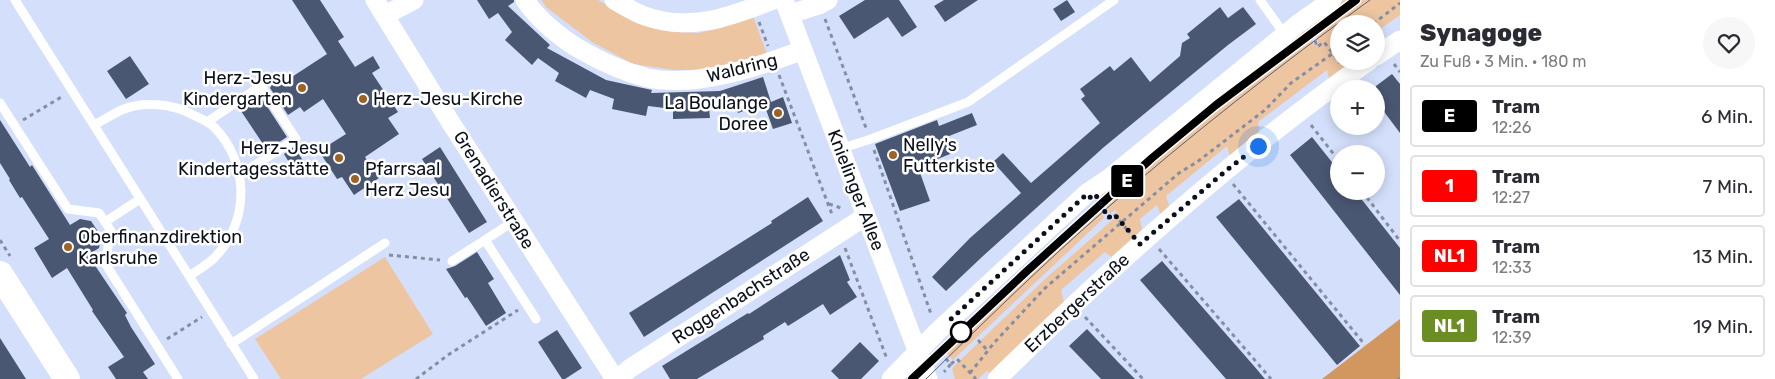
<!DOCTYPE html>
<html lang="de">
<meta charset="utf-8">
<style>
body{margin:0;font-family:Rubik,sans-serif;background:#f7f7f7;color:#2b2b33;height:100vh;display:flex;flex-direction:column;font-size:19px;white-space:nowrap}
*{box-sizing:border-box;margin:0}
p{font-size:16px;color:#7c7c81}
.icon{flex:none;width:28px;height:28px;fill:none;stroke:currentColor;stroke-width:2;stroke-linecap:round;stroke-linejoin:round}
.map{position:relative;flex:1;overflow:hidden}
.sheet{display:flex;flex-direction:column;background:#fff;width:375px}
.sheet>*{flex:none}
.badge{padding:0 10px;border-radius:4px;font-size:18px;line-height:32px}
.controls{position:absolute;left:1330px;top:15px;display:grid;gap:10px}
.controls a{display:grid;place-items:center;width:55px;height:55px;border-radius:50%;background:#fff;box-shadow:0 2px 12px #0003;font-size:25px}
.you{position:absolute;width:25px;height:25px;margin:-12px;border:4px solid #fff;border-radius:50%;background:#1a73e8;box-shadow:0 0 0 8px #1a73e833}
.map>.badge{position:absolute;translate:-50% -50%;box-shadow:0 0 0 2px #fff}
.round{display:grid;place-items:center;flex:none;width:52px;height:52px;border-radius:26px;background:#f7f7f7}
.overview{display:flex;align-items:center;justify-content:space-between;height:85px;padding:0 20px}
h1{font-size:24px;font-weight:800;line-height:38px}
ul{padding:0;list-style:none}
li{display:flex;align-items:center;gap:15px;height:62px;margin:0 10px 8px;padding:0 10px;border:2px solid #e1e1e2;border-radius:5px}
li div{flex:1}
li b{display:block;font-size:19px}
li em{font-style:normal}
li .badge{min-width:55px;font-weight:700;text-align:center}
main{display:flex;flex:1;min-height:0}
.map>svg:first-child{display:block}
</style>
<main>
<div class="map">
<svg width="1400" height="379" viewBox="0 0 1400 379">
<rect width="100%" height="100%" fill="#d4e0fb"/>
<path fill="#eec5a1" d="M541,0h57l44,25 29,7 27,1 23,-5 32,-12 14,38 -41,13 -27,3h-25l-41,-6 -41,-22 -46,-35z
M1344,0h56v15l-24,17v-8h-37v37h19l-28,22 -3,-13 -69,52 2,15 -29,23 -4,-14 -61,50 5,15 -9,8 -5,-14 -17,14 2,11 -31,27 -6,-5 -44,38 4,15 -74,69 -4,-3 -9,8h-23l-3,-11 93,-89 73,-64 -3,-5 -5,4 -7,-17 -4,-5 201,-165 4,5 5,-4 5,18 4,-3 -4,-18 -3,-5 14,-6z
M1097,201l7,17 -151,142 -13,-13z
M385,257l48,77 -72,45h-80l-26,-40z"/>
<path fill="#d2965f" d="M1400,319v60h-78z"/>
<path fill="#4a5773" d="M292,0h28l24,37 -6,4 17,26 18,-11 7,12 -8,5 26,39 -10,6 11,16 -34,23 14,21 -25,17 -12,-18 -5,2 -18,-28 27,-17 -23,-35 -19,13 -4,-5 -12,8 -18,-27 4,-7 4,5 49,-32z
M477,0h37v2l-6,4 42,39 -3,3 59,32 46,10 -1,3 69,-2 43,-14 8,25 12,-5 9,26 -19,6 -9,-25 -26,9 -4,-9 -25,4 1,10 -37,1v-10l-25,-3 -2,10 -34,-7 2,-10 -24,-9 -4,8 -31,-17 4,-8 -21,-15 -6,7 -27,-25 7,-8 -14,-19 -9,6z
M865,0h34l18,27 -15,10 -14,-20 -34,22 -15,-23z
M944,0h34l-33,22 -11,-16z
M1067,0l8,12 -14,9 -8,-12z
M1220,7l8,11 15,-11 13,17 -28,21 -124,102 -121,109 -37,35 -14,-14 38,-39 51,-45 -28,-31 10,-9 28,30 69,-60 -19,-24 4,-3 -5,-7 30,-23 4,5 17,-14 19,25 30,-26 2,-13 8,-5 -3,-4z
M130,56l19,28 -23,15 -19,-28z
M1392,74l8,10v49l-24,-32v-15z
M259,94l28,43 -20,13 -28,-42z
M972,113l5,12 -33,13 6,16 -32,13 12,34 -30,10 -25,-67 62,-24 2,6z
M0,120l30,47 2,-2 38,60 10,-6 11,2 10,15 -2,12 -11,7 39,58 -2,2 6,12 24,37 -12,8 5,7h-32l-8,-12 16,-10 -32,-46 1,-1 -26,-42 -15,10 -18,-30 15,-9 -27,-42 -2,1 -11,-18 1,-1 -10,-16z
M1312,137l27,34v20h16l45,57v47l-110,-140z
M294,147l10,15 -11,7 -9,-15z
M440,147l47,75 -18,11 -47,-74z
M808,197l15,24 -179,116 -15,-24 143,-90 -1,-2z
M1239,199l121,147 -23,19 -121,-148z
M477,252l17,27 -6,4 18,30 -20,13 -19,-29 -2,1 -19,-29 9,-3z
M840,255l10,25 -3,2 10,15 -27,18 -7,-11 -35,22 -3,-4 -22,14 1,3 -67,40h-27l-8,-13 86,-53 1,1z
M1162,261l92,105 11,13h-39l-86,-99z
M1087,329l31,33 17,17h-34l-32,-33z
M557,330l25,38 -17,11h-3l-24,-37z
M0,338l26,41h-26z
M860,342l19,19 -18,18h-22l-8,-8z"/>
<g fill="none" stroke-linecap="round" stroke-linejoin="round">
<path stroke="#858ea3" stroke-width="3" stroke-dasharray="4 4" stroke-linecap="butt" d="M825,19l41,109
M759,22l9,24
M1373,24l27,-21
M1313,33l4,14 7,-5 16,21
M1394,64l6,8
M779,75l54,142
M23,120l40,-24
M1311,125l28,36
M874,150l57,164
M1233,184l132,161
M1362,191l38,50
M1101,203l7,15 6,-4 16,19
M829,204l15,5
M0,240l10,16
M845,248l42,111
M1159,249l112,130
M389,255l51,5
M1085,317l58,62
M167,339l35,-22
M978,340l10,11
M940,353l11,11 -7,8
M951,364l6,-5 19,20
M970,373l24,-30 50,-54 135,-116 18,-11 68,-52 26,-27 48,-34
M416,379l32,-24 70,-45
M1398,379l2,-1"/>
<path stroke="#fff" stroke-width="9" d="M15,0l239,379
M1260,0l25,35
M0,103l68,106 31,4 12,18 -6,32 73,116
M207,122l61,-41
M94,125c10,-5 20,-12 30,-16 20,-8 49,-5 67,5 8,4 17,7 23,13 35,35 36,93 2,129 -7,8 -18,14 -27,20
M840,149l31,-10 97,-37 146,-102
M241,174l55,-35 -35,-53
M514,221l-29,19 51,79
M105,222l35,-23
M452,261l33,-21
M231,344l154,-101"/>
<path stroke="#fff" stroke-width="19" d="M375,0l76,123 164,256
M525,0c12,19 37,39 56,50 21,12 43,22 67,28 47,10 110,-11 155,-28
M614,0c9,5 18,11 28,15 46,18 88,2 131,-15
M784,0l144,379
M790,14l29,-9 9,-5
M385,15l29,-15
M1376,56l24,-16
M618,379l11,-10 237,-153
M891,379l46,-47 150,-139 21,-14 191,-156 33,-23
M997,379c116,-114 238,-224 372,-318"/>
<path stroke="#fff" stroke-width="26" d="M0,274l67,105"/>
<path stroke="#596172" stroke-width="1" d="M1104,201l112,-96 139,-105
M912,379l169,-158
M926,379c58,-57 117,-115 179,-169 85,-75 174,-144 265,-210"/>
</g>
<g fill="none" stroke-linecap="round" stroke-linejoin="round">
<g stroke="#fff" stroke-width="11">
<path id="line" d="M912,379l115,-108 125,-113 64,-53 140,-105"/>
</g>
<use href="#line" stroke="#000" stroke-width="8"/>
<path stroke="#0b101b" stroke-width="5" stroke-dasharray="0 9" d="M961,332l-11,-12 137,-126 6,6 4,-4 11,22 6,-4 26,30 88,-75 30,-23"/>
</g>
<g fill="#9e6223" stroke="#fff" stroke-width="2">
<circle cx="302" cy="88" r="5"/>
<circle cx="363" cy="99" r="5"/>
<circle cx="778" cy="113" r="5"/>
<circle cx="893" cy="155" r="5"/>
<circle cx="339" cy="158" r="5"/>
<circle cx="355" cy="179" r="5"/>
<circle cx="68" cy="247" r="5"/>
</g>
<circle fill="#fff" stroke="#000" stroke-width="2.5" cx="961" cy="332" r="10"/>
<g text-anchor="middle" dominant-baseline="central" stroke-width="5" stroke-linejoin="round" paint-order="stroke">
<g font-size="18" fill="#0b101b" stroke="#fff">
<text transform="translate(742 68) rotate(-14)">Waldring</text>
<text transform="translate(494 190) rotate(58)">Grenadierstraße</text>
<text transform="translate(856 190) rotate(69)">Knielinger Allee</text>
<text transform="translate(741 296) rotate(-33)">Roggenbachstraße</text>
<text transform="translate(1077 303) rotate(-43)">Erzbergerstraße</text>
</g>
<g font-size="18" fill="#0b101b" stroke="#fff" text-anchor="start">
<text x="292" y="78" text-anchor="end">Herz-Jesu<tspan x="292" dy="21">Kindergarten</tspan></text>
<text x="373" y="99">Herz-Jesu-Kirche</text>
<text x="768" y="103" text-anchor="end">La Boulange<tspan x="768" dy="21">Doree</tspan></text>
<text x="903" y="145">Nelly's<tspan x="903" dy="21">Futterkiste</tspan></text>
<text x="329" y="148" text-anchor="end">Herz-Jesu<tspan x="329" dy="21">Kindertagesstätte</tspan></text>
<text x="365" y="169">Pfarrsaal<tspan x="365" dy="21">Herz Jesu</tspan></text>
<text x="78" y="237">Oberfinanzdirektion<tspan x="78" dy="21">Karlsruhe</tspan></text>
</g>
</g>
</svg>
<div class="controls">
<a><svg class="icon" aria-label="layers" viewBox="0 0 24 24"><path d="M12 4l9 5-9 5-9-5zM3 14l9 5 9-5"/></svg></a>
<a>+</a>
<a>−</a>
</div>
<div class="you" style="left:1258px;top:146px"></div>
<b class="badge" style="left:1127px;top:181px;background:#000;color:#fff">E</b>
</div>
<section class="sheet">
<div class="overview"><div><h1>Synagoge</h1><p>Zu Fuß · 3 Min. · 180 m</p></div><a class="round"><svg class="icon" aria-label="heart" viewBox="0 0 24 24"><path d="M12 20l-8-8c-3-5 5-10 8-4 3-6 11-1 8 4z"/></svg></a></div>
<ul>
<li><span class="badge" style="background:#000;color:#fff">E</span><div><b>Tram</b><p>12:26</p></div><em>6 Min.</em></li>
<li><span class="badge" style="background:#f00;color:#fff">1</span><div><b>Tram</b><p>12:27</p></div><em>7 Min.</em></li>
<li><span class="badge" style="background:#f00;color:#fff">NL1</span><div><b>Tram</b><p>12:33</p></div><em>13 Min.</em></li>
<li><span class="badge" style="background:#6b8e23;color:#fff">NL1</span><div><b>Tram</b><p>12:39</p></div><em>19 Min.</em></li>
</ul>
</section>
</main>
